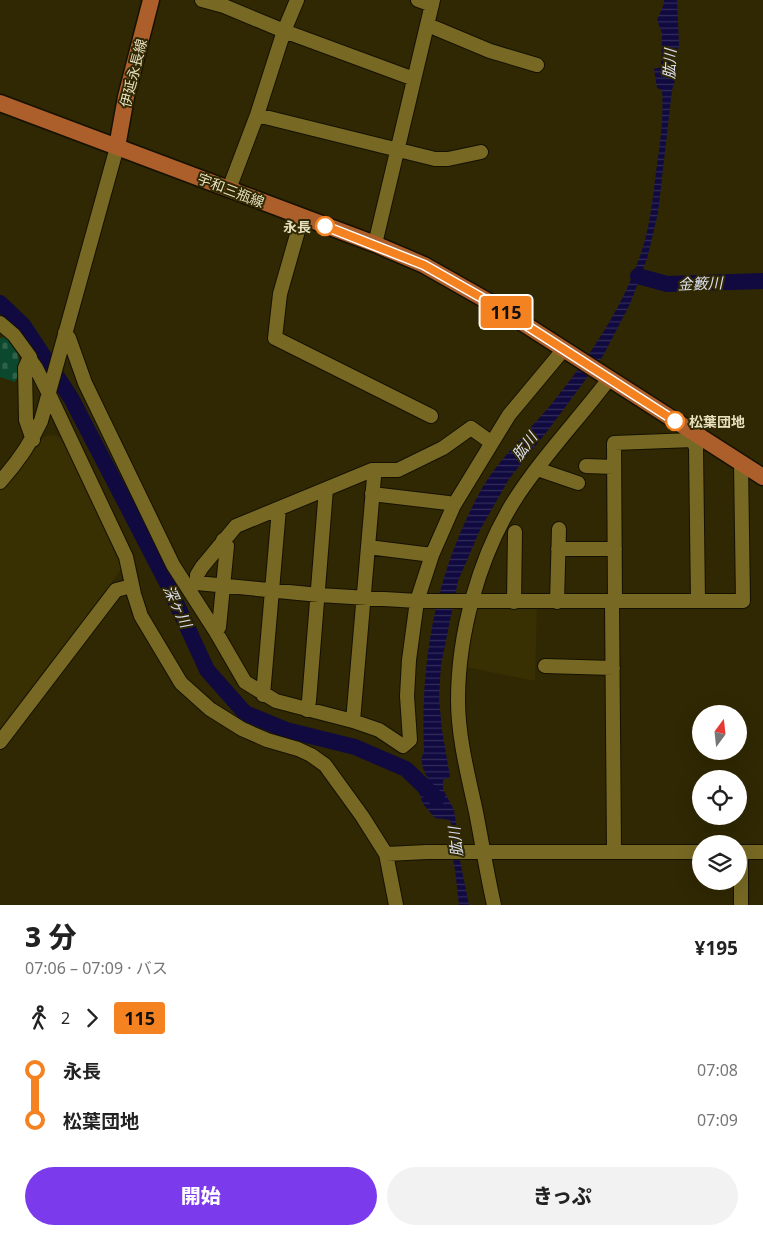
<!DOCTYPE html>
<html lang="ja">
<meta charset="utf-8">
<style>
body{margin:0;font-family:"Noto Sans","Noto Sans JP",sans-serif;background:#f2f2f2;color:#222;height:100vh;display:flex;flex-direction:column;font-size:19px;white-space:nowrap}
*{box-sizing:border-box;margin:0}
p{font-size:16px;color:#767676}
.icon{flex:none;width:28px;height:28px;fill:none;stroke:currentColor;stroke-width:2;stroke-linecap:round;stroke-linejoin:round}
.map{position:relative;height:905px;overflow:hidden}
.sheet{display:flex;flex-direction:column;background:#fff;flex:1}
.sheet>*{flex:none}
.badge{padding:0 10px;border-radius:4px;font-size:18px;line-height:32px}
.needle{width:32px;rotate:15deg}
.tools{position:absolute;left:692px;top:705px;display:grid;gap:10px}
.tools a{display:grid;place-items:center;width:55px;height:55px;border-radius:50%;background:#fff;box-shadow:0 5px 20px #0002;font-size:25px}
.map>.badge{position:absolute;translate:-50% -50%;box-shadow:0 0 0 2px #fff}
.legs{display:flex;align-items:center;gap:8px;height:55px;padding:0 25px;font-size:16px}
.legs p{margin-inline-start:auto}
.head{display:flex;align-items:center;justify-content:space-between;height:85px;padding:0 25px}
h1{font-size:28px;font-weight:800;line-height:38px}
.primary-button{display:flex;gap:10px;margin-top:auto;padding:10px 25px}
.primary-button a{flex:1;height:58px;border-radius:30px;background:#7c3aed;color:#fff;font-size:20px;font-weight:800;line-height:58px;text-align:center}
.primary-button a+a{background:#f2f2f2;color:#222}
ul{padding:0 25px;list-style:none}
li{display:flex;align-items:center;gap:18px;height:50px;font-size:19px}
li i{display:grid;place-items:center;width:8px;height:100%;margin:0 6px;background:currentColor}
li i::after{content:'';width:12px;height:12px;margin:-6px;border:4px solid;border-radius:50%;background:#fff}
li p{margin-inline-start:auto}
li:first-child i{background:linear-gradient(#0000 50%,currentColor 0)}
li:last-child i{background:linear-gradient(currentColor 50%,#0000 0)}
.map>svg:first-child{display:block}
</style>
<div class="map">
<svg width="763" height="905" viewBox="0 0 763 905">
<defs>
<pattern id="cemetery-stones" width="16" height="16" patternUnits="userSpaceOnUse" patternTransform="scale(1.25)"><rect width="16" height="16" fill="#0c482d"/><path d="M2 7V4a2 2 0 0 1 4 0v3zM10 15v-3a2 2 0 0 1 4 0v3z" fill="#2f624a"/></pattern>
<pattern id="water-rules" width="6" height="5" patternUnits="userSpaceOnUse" patternTransform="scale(1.25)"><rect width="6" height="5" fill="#100a40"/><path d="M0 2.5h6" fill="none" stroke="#332d5a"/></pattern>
</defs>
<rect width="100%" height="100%" fill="#302803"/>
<path fill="#382f03" d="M49,435l7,1 9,4 4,6 53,122 -122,168v-248l43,-50z
M476,604h61l-2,77 -69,-14z"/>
<path fill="url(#cemetery-stones)" d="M9,337c10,14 14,29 6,45l-15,-5v-39z"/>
<path fill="url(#water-rules)" d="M664,0h13l2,45 -4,17 3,10 -6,18 -14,123 -11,46 -17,45 -27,52 -54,73 -40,50 -29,51 -22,51 -17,84 -2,33 3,32 8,47 -7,3v9l11,21 5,32 -2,4 12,59h-10l-4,-35 -5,-26 4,-7 -4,-17 -15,-2 -12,-14 -4,-11 5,-16 4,1c-5,-7 -9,-18 -4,-26 -4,-93 12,-180 57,-262 20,-35 52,-62 76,-93 35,-44 68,-93 85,-147 8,-25 11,-52 14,-78 4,-27 8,-55 6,-82l-5,-2 -3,-19 7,-2 1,-34 -5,-13 7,-16z"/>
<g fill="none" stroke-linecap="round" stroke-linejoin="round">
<path stroke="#100a40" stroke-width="16" d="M638,276l29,8 96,-3
M0,303l23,22 48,73 96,185 40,87 38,43 41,17 69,17 51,22 31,30"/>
<g stroke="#151100" stroke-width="16">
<path id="minor" d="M202,0l22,6 60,25 130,48
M418,0l14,5
M428,26l7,2 55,23 47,14
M257,115l178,44h13l33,-7
M229,189l28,-74 27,-84 13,-31
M302,217l-22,77 -5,44 156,78
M375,244l58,-244
M0,323l14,12 16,22 -5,11 1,52 7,20
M65,333l4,5 16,45 88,182 43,67 29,50 31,19 77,20 26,9 24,16 7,-6 -3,-44 2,-36 8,-59 15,-46 22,-50 55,-90 55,-66
M29,358l7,10 13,26 77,163 8,37 7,22 40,67 29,26 32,20 25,11 31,9 13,6 14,10 37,51 24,38 10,51
M695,433l-2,7 3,8 2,153
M586,466l28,1
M537,469l41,14
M0,482c17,-19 30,-37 41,-61l76,-274
M326,489l-90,37 -34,41 -5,8v8l122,12 98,6h326l-2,-138
M372,494l76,9 6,2
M368,547l64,8
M558,549h57
M514,602l1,-70
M557,602l2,-73
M612,602l2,250
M615,602l-1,-159 79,-3
M216,632l3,-5 8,-81 -4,-6
M545,666l68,2
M263,695l16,-186
M307,710l2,-9 17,-212 46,-19h26l45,-22 28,-20 21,15
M353,721l21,-244 -2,-7
M0,742l116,-152 16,-4
M739,852h24
M741,852v53
M386,854l41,-2h274
M494,905c-7,-31 -12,-62 -18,-93 -8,-37 -18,-75 -18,-112 0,-66 21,-143 56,-199 28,-44 64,-81 95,-122"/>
</g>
<g stroke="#151100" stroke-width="19">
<path id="major" d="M0,103l375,141 49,21 74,42 265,170
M117,147l9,-50 25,-97"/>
</g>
<use href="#minor" stroke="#776923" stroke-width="14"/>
<use href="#major" stroke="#ac5e2b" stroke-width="16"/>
</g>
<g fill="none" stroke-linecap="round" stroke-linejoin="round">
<g stroke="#fff" stroke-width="11">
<path id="line-1" d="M325,226l99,39 74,42 177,114"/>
</g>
<use href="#line-1" stroke="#f58220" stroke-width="8"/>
</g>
<g fill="#fff" stroke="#f58220" stroke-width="2.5">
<circle cx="325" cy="226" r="9"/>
<circle cx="675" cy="421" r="9"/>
</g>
<g text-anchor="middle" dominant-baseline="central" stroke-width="4" stroke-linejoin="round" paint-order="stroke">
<g font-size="14" fill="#e7e0be" stroke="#302803">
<text transform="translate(133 73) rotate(-76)">伊延永長線</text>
<text transform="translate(231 190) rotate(21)">宇和三瓶線</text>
</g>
<g font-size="14" font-weight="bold" fill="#e7e0be" stroke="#302803" text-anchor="end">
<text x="311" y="226">永長</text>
<text x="689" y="421" text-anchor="start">松葉団地</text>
</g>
<g font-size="15" font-style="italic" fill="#dbdff1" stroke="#302803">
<text transform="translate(669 64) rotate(-87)">肱川</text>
<text transform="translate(700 283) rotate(-2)">金籔川</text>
<text transform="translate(524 446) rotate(-53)">肱川</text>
<text transform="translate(178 606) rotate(65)">深ヶ川</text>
<text transform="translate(455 842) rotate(-96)">肱川</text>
</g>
</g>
</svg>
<div class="tools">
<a><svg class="needle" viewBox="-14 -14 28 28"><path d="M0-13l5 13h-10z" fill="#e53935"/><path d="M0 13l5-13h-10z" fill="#767676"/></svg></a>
<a><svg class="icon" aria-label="locate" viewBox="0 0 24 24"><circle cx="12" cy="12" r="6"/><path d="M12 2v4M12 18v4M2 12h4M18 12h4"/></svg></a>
<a><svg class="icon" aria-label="layers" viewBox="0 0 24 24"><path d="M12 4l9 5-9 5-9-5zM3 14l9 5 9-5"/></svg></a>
</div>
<b class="badge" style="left:506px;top:312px;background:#f58220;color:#111">115</b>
</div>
<section class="sheet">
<div class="head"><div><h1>3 分</h1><p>07:06 – 07:09 · バス</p></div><b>¥195</b></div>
<div class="legs"><svg class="icon" aria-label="walk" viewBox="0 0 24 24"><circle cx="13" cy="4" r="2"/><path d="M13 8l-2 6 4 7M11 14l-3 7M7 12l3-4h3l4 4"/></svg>2<svg class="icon" aria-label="forward" viewBox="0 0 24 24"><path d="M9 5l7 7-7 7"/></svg><b class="badge" style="background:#f58220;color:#111">115</b></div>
<ul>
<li><i style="color:#f58220"></i><b>永長</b><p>07:08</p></li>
<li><i style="color:#f58220"></i><b>松葉団地</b><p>07:09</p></li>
</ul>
<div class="primary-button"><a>開始</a><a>きっぷ</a></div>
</section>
